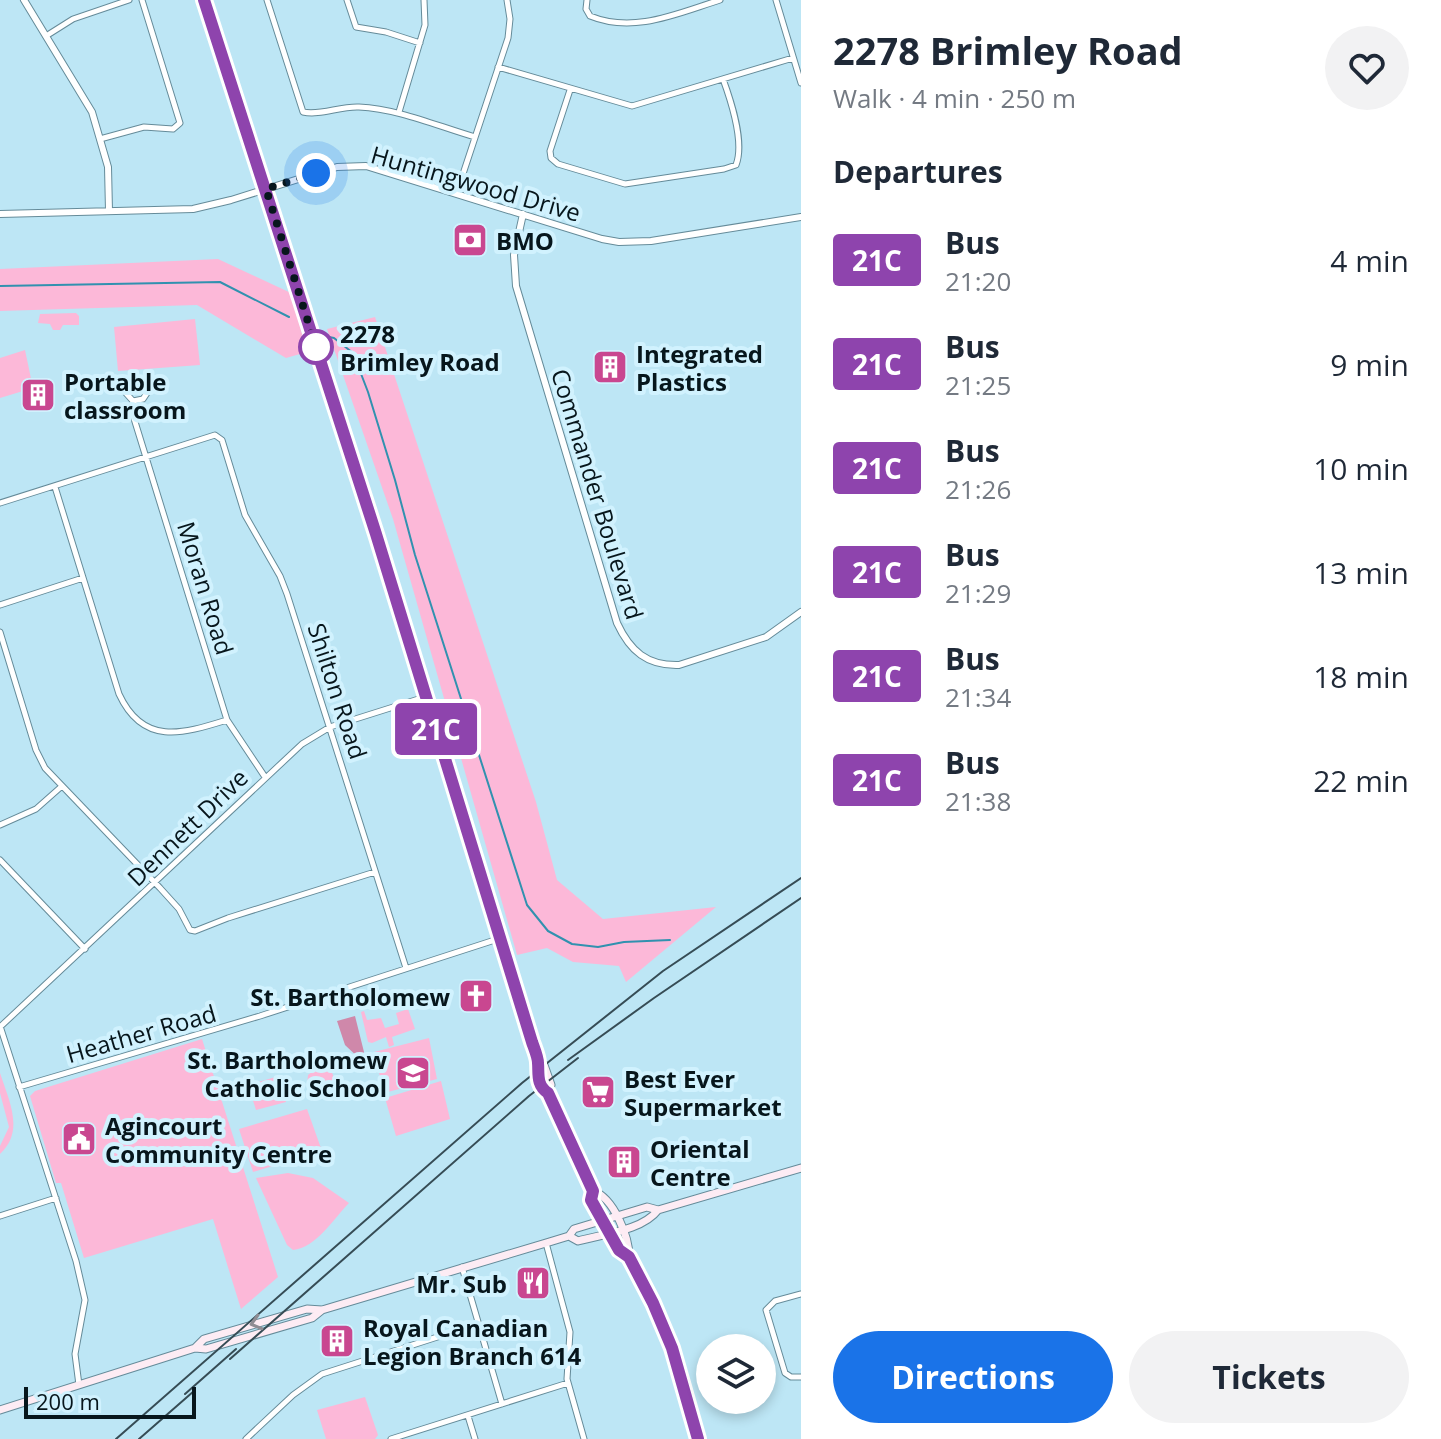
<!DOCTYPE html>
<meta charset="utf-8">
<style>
body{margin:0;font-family:"Open Sans",sans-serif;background:#f2f2f3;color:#1f2937;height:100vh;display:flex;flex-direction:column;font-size:30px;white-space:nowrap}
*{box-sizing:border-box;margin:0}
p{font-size:26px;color:#747a83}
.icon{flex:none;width:44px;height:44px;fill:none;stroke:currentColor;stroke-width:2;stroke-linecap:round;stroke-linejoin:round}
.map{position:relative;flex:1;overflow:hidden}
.sheet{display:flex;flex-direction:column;background:#fff;width:640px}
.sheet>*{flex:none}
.badge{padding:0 16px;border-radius:6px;font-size:28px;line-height:52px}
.fabs{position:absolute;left:696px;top:1334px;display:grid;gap:16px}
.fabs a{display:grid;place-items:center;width:80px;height:80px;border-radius:50%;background:#fff;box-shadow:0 4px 12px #0003;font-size:40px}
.scale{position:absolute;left:24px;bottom:20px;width:172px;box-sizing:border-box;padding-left:8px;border:4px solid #07161c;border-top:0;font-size:22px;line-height:28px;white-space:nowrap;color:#07161c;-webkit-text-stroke:6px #d1f2fe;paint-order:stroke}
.you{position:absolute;width:40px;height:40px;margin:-20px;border:6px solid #fff;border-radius:50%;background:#1a73e8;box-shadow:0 0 0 12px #1a73e833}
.map>.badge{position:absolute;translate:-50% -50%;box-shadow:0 0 0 4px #fff}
h2{padding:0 32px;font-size:30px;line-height:72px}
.round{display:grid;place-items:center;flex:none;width:84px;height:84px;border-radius:42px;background:#f2f2f3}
.head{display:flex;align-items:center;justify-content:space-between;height:136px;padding:0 32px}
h1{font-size:38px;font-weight:700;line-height:60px}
.cta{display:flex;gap:16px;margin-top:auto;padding:16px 32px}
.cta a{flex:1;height:92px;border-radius:48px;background:#1a73e8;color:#fff;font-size:32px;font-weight:700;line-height:92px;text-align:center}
.cta a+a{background:#f2f2f3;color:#1f2937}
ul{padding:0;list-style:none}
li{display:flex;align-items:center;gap:24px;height:104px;padding:0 32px}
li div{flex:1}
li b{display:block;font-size:30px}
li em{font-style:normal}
li .badge{min-width:88px;font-weight:700;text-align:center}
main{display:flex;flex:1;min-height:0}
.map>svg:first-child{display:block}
</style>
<main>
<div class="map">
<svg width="801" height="1439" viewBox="0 0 801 1439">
<rect width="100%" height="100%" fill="#bde6f5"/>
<path fill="#fcb8d8" d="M218,259l73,34 16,59 -21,6 -89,-53 -197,6v-42z
M76,313l3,3v9h-16l-3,5h-7l-3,-6 -12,-1 2,-9z
M375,317l161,485 21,78 46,39 113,-12 -90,75 -7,-16 -46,-4 -26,-14 -30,7 -124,-436 -66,-190z
M195,319l5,46 -82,6 -4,-44z
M25,350l8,38 -33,10v-40z
M408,1009l7,20 -23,8 2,8 -5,2 -3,-10 -14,6 -4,-1 -7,-30 3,-1 3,9 14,-2 4,10 14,-4 -3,-11z
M429,1038l8,41 -53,14 -10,-41z
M202,1039l76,238 -37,32 -28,-90 -129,39 -23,-75h-5l-26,-87 5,-5z
M321,1065h8l7,18 -8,12h-10l-11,-9 1,-11z
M0,1073c9,28 25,58 0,81v-8l9,-19 -9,-34z
M279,1076l7,26 -30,8 -8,-25z
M441,1081l9,38 -54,17 -11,-38z
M307,1109l15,42 -69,21 -14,-43z
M288,1173l25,5 36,25c-15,15 -33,45 -56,47l-6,-5 -31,-67z
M365,1397l13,38 -3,4h-49l-9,-29z"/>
<path fill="#cf88aa" d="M355,1016l9,36 -1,10 -18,-17 -8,-24z"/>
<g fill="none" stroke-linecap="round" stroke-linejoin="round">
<path stroke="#3191af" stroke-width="2" d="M0,286l220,-4 69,35
M329,337l5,1 19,15 15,39 27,88 20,75 112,350 21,26 24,13 26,3 26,-5 46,-2"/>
<g stroke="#658b99" stroke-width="7">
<path id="minor" d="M267,0l36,112c17,4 37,-6 56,-5 40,2 78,19 116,30
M347,0l9,27 30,5 34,11
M587,0l-1,9 4,7c44,18 88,-3 130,-16
M776,0l25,83
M46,36l27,-17 56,-19
M498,67l134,39 161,-48
M570,90l-20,61 1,7 7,6 67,20 99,-15 12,-4c9,-23 -5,-64 -13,-86
M399,112l26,-87 -1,-25
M100,139l44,-12 29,2 7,-6 -38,-123
M457,192l51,-154 2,-19 -3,-19
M133,401l10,-2 4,-6 -1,-9 -9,-6 -10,4 -3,9 9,10 -1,11 95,308 38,57
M55,487l64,207c24,52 63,40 108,26
M0,503l215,-68 7,5 23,75 35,61 7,18 119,374
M0,605l83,-27
M0,632l36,118 9,18 115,120 19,21 11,21 5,1 33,-13 147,-46
M0,825l36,-16 26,-23
M0,860l85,89
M0,1026l76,235 9,39 -10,54 4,31
M0,1027l302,-283 28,-17 95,-30
M19,1087l241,-71 241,-78
M0,1216l56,-18
M546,1243l24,89 -3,47 17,60
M462,1267l40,137
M801,1294l-26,7 -9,9 19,63 6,4h10
M468,1416l7,23
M246,1439l47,-44 29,-21 156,-50
M391,1439l177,-56"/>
</g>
<g stroke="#658b99" stroke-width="8">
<path id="tertiary" d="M24,0l68,112 16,55 1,44
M0,214l193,-5 38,-9 106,-33 29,-1 236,73 17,3 32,-1 150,-24
M523,214l-9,41 2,31 101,337c13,28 30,43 62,42l87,-28 35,-25"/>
</g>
<g stroke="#658b99" stroke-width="9">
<path id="secondary" d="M204,0l172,534 144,466 19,64c-4,10 -1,23 9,29l45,98 -2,9 28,50 10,7 24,46 19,45 26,91
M539,1064l5,1 7,20 -3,8
M593,1191c21,7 36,46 36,66
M569,1236l9,5c24,-7 64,-10 80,-31
M195,1348l9,-9 103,-30 15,1 224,-67 23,-7 5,-7 73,-22 11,3 143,-42
M0,1410l195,-62 11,1 106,-31 10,-8"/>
</g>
<use href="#minor" stroke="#fff" stroke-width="5"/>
<use href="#tertiary" stroke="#fff" stroke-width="6"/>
<use href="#secondary" stroke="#fdecf4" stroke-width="7"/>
<path stroke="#364c55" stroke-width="2" d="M568,1060l86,-62 147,-100
M230,1359l299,-263 49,-38
M185,1394l51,-45
M116,1439l406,-356 141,-112 138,-93
M139,1439l55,-48"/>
</g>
<defs><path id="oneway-chevron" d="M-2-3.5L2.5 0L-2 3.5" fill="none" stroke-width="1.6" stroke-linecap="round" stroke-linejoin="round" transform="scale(2)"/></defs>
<use stroke="#8e8c93" href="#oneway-chevron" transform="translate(256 1323) rotate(164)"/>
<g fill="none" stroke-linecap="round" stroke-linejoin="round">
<g stroke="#fff" stroke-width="18">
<path id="line" d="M204,0l172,534 156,508c2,6 6,15 6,21 1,11 -2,22 10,30l45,98 -2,9 28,50 10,7 24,46 19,45 26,91"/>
</g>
<use href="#line" stroke="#8e44ad" stroke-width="12"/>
<path stroke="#07161c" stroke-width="8" stroke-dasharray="0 14.4" d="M316,347l-50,-158 50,-16"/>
</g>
<defs>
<g id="bank-square" transform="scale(1.8)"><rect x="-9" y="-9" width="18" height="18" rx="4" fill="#c94790" stroke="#d1f2fe"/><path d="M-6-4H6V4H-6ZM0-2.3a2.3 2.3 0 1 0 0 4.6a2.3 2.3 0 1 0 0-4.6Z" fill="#fff"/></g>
<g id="building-square" transform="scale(1.8)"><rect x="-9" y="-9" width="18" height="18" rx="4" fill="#c94790" stroke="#d1f2fe"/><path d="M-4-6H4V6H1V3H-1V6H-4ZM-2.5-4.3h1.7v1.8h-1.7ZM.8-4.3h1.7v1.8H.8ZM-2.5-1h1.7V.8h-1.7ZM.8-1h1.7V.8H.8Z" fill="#fff"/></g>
<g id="church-square" transform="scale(1.8)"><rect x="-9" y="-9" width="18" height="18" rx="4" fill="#c94790" stroke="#d1f2fe"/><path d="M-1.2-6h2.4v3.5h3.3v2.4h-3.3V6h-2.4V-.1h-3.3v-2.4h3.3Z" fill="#fff"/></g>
<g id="school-square" transform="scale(1.8)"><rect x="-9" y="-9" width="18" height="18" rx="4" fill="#c94790" stroke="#d1f2fe"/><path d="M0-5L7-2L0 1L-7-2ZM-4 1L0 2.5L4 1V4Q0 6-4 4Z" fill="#fff"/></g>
<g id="supermarket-square" transform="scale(1.8)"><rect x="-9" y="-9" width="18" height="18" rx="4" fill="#c94790" stroke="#d1f2fe"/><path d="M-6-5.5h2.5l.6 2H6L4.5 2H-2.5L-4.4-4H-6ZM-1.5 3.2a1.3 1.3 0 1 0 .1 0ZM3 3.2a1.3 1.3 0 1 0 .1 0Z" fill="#fff"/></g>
<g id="civic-square" transform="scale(1.8)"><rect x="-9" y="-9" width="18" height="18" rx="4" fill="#c94790" stroke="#d1f2fe"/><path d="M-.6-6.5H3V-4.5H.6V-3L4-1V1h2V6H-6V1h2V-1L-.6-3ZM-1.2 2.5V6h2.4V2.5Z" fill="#fff"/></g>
<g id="restaurant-square" transform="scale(1.8)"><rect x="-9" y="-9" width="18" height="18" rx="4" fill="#c94790" stroke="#d1f2fe"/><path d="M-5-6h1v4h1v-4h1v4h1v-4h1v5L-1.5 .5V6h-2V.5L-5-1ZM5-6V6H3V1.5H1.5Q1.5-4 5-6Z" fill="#fff"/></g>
</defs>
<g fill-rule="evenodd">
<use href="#bank-square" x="470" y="240"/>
<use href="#building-square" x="610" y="367"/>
<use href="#building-square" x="38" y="395"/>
<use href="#church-square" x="476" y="996"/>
<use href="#school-square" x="413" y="1073"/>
<use href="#supermarket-square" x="598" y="1092"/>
<use href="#civic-square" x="79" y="1139"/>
<use href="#building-square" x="624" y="1162"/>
<use href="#restaurant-square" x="533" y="1283"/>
<use href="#building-square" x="337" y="1341"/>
</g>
<circle fill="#fff" stroke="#8e44ad" stroke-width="4" cx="316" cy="347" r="16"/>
<g text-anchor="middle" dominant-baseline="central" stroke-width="8" stroke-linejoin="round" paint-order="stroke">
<g font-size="24" fill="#07161c" stroke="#d1f2fe">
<text transform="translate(476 183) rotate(16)">Huntingwood Drive</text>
<text transform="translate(598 494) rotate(73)">Commander Boulevard</text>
<text transform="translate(206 588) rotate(73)">Moran Road</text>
<text transform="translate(338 691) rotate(72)">Shilton Road</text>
<text transform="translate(187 827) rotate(-44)">Dennett Drive</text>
<text transform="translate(141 1033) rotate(-16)">Heather Road</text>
</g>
<g font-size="24" font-weight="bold" fill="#07161c" stroke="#d1f2fe" text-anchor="start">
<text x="496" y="240">BMO</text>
<text x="636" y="353">Integrated<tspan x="636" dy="28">Plastics</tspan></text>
<text x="64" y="381">Portable<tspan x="64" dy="28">classroom</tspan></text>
<text x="450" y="996" text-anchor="end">St. Bartholomew</text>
<text x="387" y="1059" text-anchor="end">St. Bartholomew<tspan x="387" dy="28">Catholic School</tspan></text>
<text x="624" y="1078">Best Ever<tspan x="624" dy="28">Supermarket</tspan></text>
<text x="105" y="1125">Agincourt<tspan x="105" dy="28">Community Centre</tspan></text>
<text x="650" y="1148">Oriental<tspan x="650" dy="28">Centre</tspan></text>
<text x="507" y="1283" text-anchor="end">Mr. Sub</text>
<text x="363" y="1327">Royal Canadian<tspan x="363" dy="28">Legion Branch 614</tspan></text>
</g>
<g font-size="24" font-weight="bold" fill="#07161c" stroke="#d1f2fe" text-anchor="start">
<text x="340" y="333">2278<tspan x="340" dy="28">Brimley Road</tspan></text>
</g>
</g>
</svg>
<div class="fabs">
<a><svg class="icon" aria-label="layers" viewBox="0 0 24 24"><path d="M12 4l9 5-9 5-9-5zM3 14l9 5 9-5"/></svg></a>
</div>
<div class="scale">200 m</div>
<div class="you" style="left:316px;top:173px"></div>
<b class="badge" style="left:436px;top:729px;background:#8e44ad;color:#fff">21C</b>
</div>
<section class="sheet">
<div class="head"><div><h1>2278 Brimley Road</h1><p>Walk · 4 min · 250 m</p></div><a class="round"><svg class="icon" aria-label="heart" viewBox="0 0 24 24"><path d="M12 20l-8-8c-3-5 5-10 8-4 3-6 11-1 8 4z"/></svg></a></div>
<h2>Departures</h2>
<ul>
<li><span class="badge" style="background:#8e44ad;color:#fff">21C</span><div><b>Bus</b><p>21:20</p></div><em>4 min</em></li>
<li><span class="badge" style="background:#8e44ad;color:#fff">21C</span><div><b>Bus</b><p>21:25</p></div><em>9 min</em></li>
<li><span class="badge" style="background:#8e44ad;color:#fff">21C</span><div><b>Bus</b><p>21:26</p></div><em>10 min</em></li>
<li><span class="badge" style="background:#8e44ad;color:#fff">21C</span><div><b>Bus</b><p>21:29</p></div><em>13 min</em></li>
<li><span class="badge" style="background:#8e44ad;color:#fff">21C</span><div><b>Bus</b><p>21:34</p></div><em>18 min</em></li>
<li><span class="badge" style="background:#8e44ad;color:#fff">21C</span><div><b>Bus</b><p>21:38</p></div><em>22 min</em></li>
</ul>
<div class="cta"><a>Directions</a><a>Tickets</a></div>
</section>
</main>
